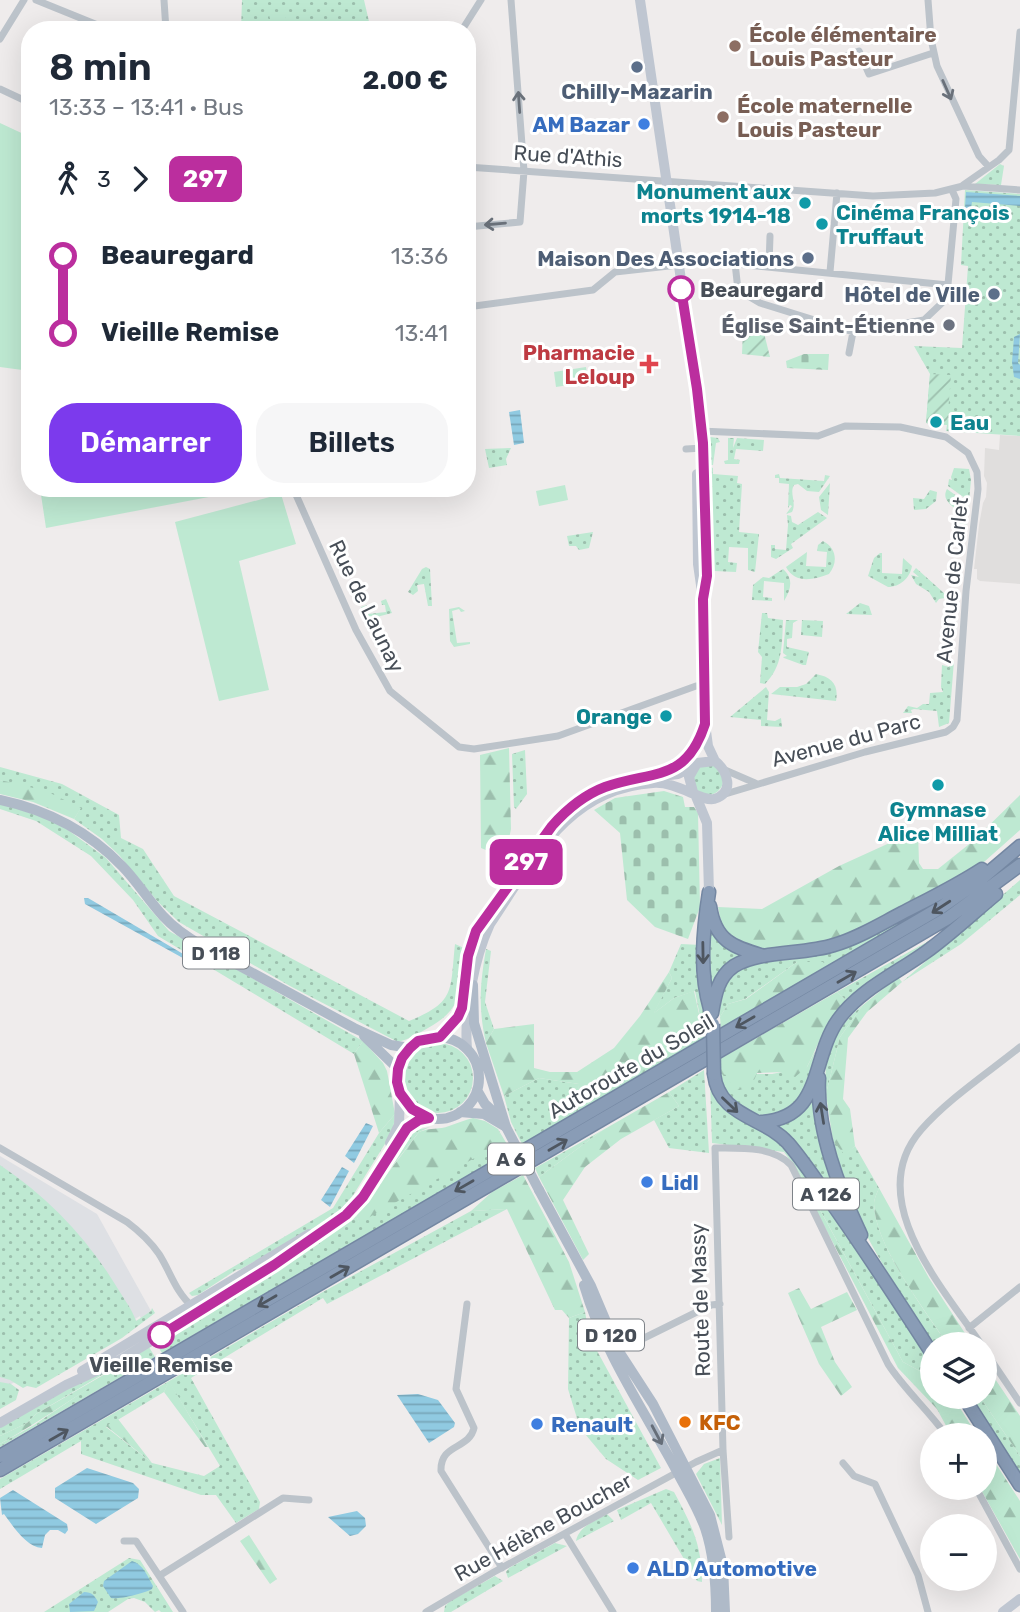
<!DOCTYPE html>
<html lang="fr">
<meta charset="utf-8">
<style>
body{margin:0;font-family:Rubik,sans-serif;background:#f6f6f7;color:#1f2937;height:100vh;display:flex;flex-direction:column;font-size:26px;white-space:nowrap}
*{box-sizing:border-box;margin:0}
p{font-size:23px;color:#747a83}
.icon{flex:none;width:38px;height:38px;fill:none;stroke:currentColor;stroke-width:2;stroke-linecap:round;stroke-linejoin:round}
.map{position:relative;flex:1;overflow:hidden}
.side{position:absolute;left:21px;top:21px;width:455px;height:476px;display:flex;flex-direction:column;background:#fff;border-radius:28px;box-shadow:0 7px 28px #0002}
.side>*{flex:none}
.badge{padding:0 14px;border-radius:10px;font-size:24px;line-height:46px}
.buttons{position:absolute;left:920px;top:1332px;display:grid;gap:14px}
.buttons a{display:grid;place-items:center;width:77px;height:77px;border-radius:50%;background:#fff;box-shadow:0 7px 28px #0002;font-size:35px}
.map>.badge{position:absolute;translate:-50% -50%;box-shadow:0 0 0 4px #fff}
.legs{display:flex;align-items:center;gap:10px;height:77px;padding:0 28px;font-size:23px}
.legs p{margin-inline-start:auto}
.headline{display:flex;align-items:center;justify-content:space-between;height:119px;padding:0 28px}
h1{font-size:38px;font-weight:600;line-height:52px}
.cta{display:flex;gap:14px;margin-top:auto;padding:14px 28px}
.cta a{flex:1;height:80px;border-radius:28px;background:#7c3aed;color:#fff;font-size:28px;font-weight:600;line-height:80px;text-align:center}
.cta a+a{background:#f6f6f7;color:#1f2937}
ul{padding:0 28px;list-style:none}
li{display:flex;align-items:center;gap:24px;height:77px;font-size:26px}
li i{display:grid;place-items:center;width:10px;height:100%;margin:0 9px;background:currentColor}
li i::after{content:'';width:18px;height:18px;margin:-9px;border:5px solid;border-radius:50%;background:#fff}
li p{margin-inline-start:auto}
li:first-child i{background:linear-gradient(#0000 50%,currentColor 0)}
li:last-child i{background:linear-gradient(currentColor 50%,#0000 0)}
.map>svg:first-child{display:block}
</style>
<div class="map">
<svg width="1020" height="1612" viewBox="0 0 1020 1612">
<defs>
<pattern id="grass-dots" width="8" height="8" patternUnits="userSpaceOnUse" patternTransform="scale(1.75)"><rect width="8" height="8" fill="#bee9d2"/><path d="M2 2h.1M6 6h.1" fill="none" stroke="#9cbfad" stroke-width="1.8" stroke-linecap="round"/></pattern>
<pattern id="forest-firs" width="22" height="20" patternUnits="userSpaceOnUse" patternTransform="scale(1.75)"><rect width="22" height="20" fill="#bee9d2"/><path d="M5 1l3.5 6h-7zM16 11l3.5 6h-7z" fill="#9cbfad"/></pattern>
<pattern id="cemetery-stones" width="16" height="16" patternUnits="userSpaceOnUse" patternTransform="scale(1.75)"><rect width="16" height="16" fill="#bee9d2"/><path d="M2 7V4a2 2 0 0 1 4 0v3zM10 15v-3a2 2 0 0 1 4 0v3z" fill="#9cbfad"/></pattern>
<pattern id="garden-furrows" width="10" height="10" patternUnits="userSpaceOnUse" patternTransform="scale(1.75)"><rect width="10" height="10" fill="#bee9d2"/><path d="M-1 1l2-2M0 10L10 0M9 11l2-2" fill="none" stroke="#9cbfad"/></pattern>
<pattern id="water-rules" width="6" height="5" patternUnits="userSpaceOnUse" patternTransform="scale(1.75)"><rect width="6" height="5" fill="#90cae1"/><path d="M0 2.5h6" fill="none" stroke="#77a6b9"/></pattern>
</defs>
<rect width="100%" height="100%" fill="#efecec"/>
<path fill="#e0dedd" d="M1000,435l20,1v148l-40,-3 -3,-2v-10h-3l5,-44 4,-22 3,-6 1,-14 -3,-7 1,-28 14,2z"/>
<path fill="#dee0e4" d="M0,1156l97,58 54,97 -10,8 -1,-3 -5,3 2,2 -126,63 -4,17 -7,4z"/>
<path fill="url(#grass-dots)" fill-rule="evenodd" d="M242,0h122l7,30h-130z
M1000,164l4,2 -3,19 -26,-1z
M965,190l55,4v242l-74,-5 1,-6 -21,-2 4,-49 -16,-28 48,2 6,-82 -7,-1z
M710,437l8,1 2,4 -4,1 -3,22h-3c-1,-8 -6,-20 0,-28z
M728,438h6l-1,10 4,-10 27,2 -1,11 -27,-2 -2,10 6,1 -1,4h-14l-1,-3 4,-1z
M511,448l-5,11 1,6 -18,3 -4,-19z
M708,466l5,2v6l25,2 -1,7 5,1 -3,48 20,2 -4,38 -7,-2v-22l-19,-1 -1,15 9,1 -1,9 -22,-1 -3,-2z
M954,468l15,1 2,11 -2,21 -21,-15 1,-7 3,1 -1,-3z
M779,474l1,4 44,3 1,-6 5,1 -11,16 -12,-1 -9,-7 -4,1c-5,8 3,18 -2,27l-6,2 6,-8 -2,-1 -2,3 1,-24 -10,-1v-5h-4v-3z
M830,483l-2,32 -7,-5 -2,-13z
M947,489l18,13 -5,11c-8,-8 -19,-13 -13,-24z
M930,490l7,2 -1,9 -10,8 -12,1 -1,-12 11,1z
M966,504l2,1 -3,33 -8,-1 5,-26z
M818,512l9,6 -36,26 2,4 -17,11 -5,-2v-12h4v4l11,1 2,-25 -1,-10 4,1 1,6 6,3z
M593,532l-4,16 -10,2 -3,-4h-7l-2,-10z
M823,541c14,7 15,22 6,33 -16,6 -34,10 -43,-7l21,-15 -1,14 20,1 1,-15 -10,-1 1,-6z
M880,553h2v20l20,1 1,-16 9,8c-2,12 -12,21 -24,21l-20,-11 6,-18z
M426,567l4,2 2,37h-4l-4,-22 -7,1 1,6 -5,4 -5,-3 14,-23z
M916,568l29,26v4l-6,1 -3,4 -7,-11 -13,-8 -5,-9 8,2 -6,-5z
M783,569c11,10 8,20 1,32v-18l-20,-2 -1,16 9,1v3l-20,-1 1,-15 10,-8 6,1z
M386,599l6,14 -27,7 -4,-13 6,-2 1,9 18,-2 -1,-7h-3l-1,-4z
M860,603l9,3 3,9 -26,-1z
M459,607l6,4 -4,1 -2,-3 -7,2 5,32 13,-1v2l-16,3 -4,-6 -1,-32z
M762,613h5l1,5 15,2c-1,24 0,46 -18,64l-5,-1 2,-26 -4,-5z
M786,620h12l-5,3 -1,15 -5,1v8l22,5 -3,13h-3l-19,-7 -1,-1 4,-1 -4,-3z
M802,620l21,1 -1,16 -21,-2z
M946,660l8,1 -5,62 -10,4 -2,-16 -23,-2 -3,1 1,3h-9l5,-7 9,2 6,-4h6l1,-11 13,-1 -2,-5 1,-22 7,2 1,-6z
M816,674c16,3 23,11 20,27l-65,-7 9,-7h17l9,-3z
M766,687l3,5 -2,28 8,1 6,-3 1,9 -21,-1v-6l-31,-3z
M525,750l2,44 -11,15 -2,-2 -2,-53z
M693 780a15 15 0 1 1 30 0a15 15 0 1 1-30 0Z
M0,767l62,17 57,31 2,23 22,11 31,47 235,125c47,-19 41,-30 46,-77l9,4c-4,39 2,59 -36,80 -10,6 -19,11 -30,14l-108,-56 -111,-64 -21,-20 -39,-47 -17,-16 -28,-20 6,-10 -80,-29z
M0,804l32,7 25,11 49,36 63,73 194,110 -9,13 -196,-118 -25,-36 -42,-44 -55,-35 -36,-12z
M1020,880v15l-59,49 -59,38z
M934,901l-2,5 -105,61 -30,-5 -52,37 -17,5 -8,13c-3,-17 5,-36 20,-47 16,-12 37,-8 57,-11 15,-3 31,-7 47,-12 32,-9 60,-31 90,-46z
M709,922c12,16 19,29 39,33l-37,38z
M943,933l-96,68 -10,-9z
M681,944l20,1 7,78 -6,4 -7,-36 -21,7 -21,16 19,-36 -3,-6z
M486,949l5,2 -6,51 9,27 -8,14c-8,-35 -6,-59 0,-94z
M863,1005l-23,32 -14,57c-4,-37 8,-66 37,-89z
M403 1078a35 35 0 1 1 70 0a35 35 0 1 1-70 0Z
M815,1051c-4,16 -5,38 -17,51 -18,18 -45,17 -64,1 -8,-7 -12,-19 -16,-29h54l35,-7z
M704,1070l5,83 -40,-5 -15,-28 25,-14 -10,-14z
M539,1078l40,6 -1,30 -56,30 -11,-22 -7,-26z
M710,1081c13,35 21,32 51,47 10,5 19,14 27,21l-4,3 -72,-9z
M815,1094l37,132 -76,-100c18,-8 28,-16 39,-32z
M395,1114l-2,17 -41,66 -13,14 -15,11 -83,47 -5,1 -38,25 -6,1 -3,-3 144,-85 46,-75z
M430,1127l-11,5 -49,63 37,-60 4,-4z
M498,1129l13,22 -349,202 -7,-11 160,-96 41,-31 3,7 143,-80z
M603,1130l-64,47 -4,-9z
M833,1141l12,13 10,-8 24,42c-2,5 -5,11 -5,16 1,41 50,105 73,140h-13c-31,-48 -66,-96 -86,-151 -6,-16 -10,-35 -15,-52z
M794,1162l17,20 122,184v12l-30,-16z
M0,1165c49,33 88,74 118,124 6,10 15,22 18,32l15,-10 1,-3 3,5 -33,25 -86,50 -9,-2 -4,2 -13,-8 -10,-3z
M507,1209l-180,95 -4,-6 -132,80 69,124 -1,7 -23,14 -20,-28h-15l-120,-41v-13l-81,48v-10l321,-186 150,-82zM169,1382l51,84 -16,10 -52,-13 -46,-36 58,-35z
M585,1312l5,26 71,130 -23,12 -32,-21 -26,-31 -12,-39 1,-71z
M149,1347l6,10 -155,90v-3l34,-19z
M117,1366l-81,48 -9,9 -27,13v-9l89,-50z
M0,1382l11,2 8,6 -3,10 -16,9z
M968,1397h12l40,59v20z
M720,1458l2,67 -26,-51 8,-10z
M666,1489l8,3c17,32 28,52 28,90l-5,-1 -46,-78 -30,17 -4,-10z
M607,1514l7,7 -38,20c3,-15 18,-19 31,-27z
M555,1543l12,3 -59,32 -2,-6 3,-4z
M129,1558l11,2 33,52h-12l-2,-2 -4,2 -10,-10 -11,-4 -6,1 -20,13h-64z
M495,1576l8,5 -52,31h-7l1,-6 5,-5z"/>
<path fill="url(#forest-firs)" d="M509,748l2,81 -6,29 -24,-10 -1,-93z
M0,780l46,11 35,17 -7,11 -41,-17 -33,-8z
M1020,795v35l-36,32 -34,20 -115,58 -42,11 -39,-2 -21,-9 -11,-13 -4,-20 44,2 77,-43 79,-36 1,33 4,6h15l35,-28z
M797,962h26l4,5 -106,63 -1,-13 8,-13 18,-5z
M669,972l3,6 -18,35 20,-15 20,-7 11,50 -127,73 1,-30 -40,-6 -35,18 -18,-53 8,-14 40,-5v44l16,4h27l37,-24 26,-32z
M898,977l4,5 -35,30 -19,26 -5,61 7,10 5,37 -10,9 -12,-14 -7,-47 14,-57 23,-32z
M837,992l10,9 -20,24 -20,42 -12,10 -11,-5 -27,1c-5,14 -9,17 -24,17l-6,-15 -9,-1v-14z
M363,1041l20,22 4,8 8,43 -16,19 -25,-79z
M669,1092l10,14 -58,33 -36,28 -22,33 26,54 -6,6 -44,-83 64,-47z
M473,1118l12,3 13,8 5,13 -144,81 -3,-8 63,-83c12,-5 20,-2 30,-6 9,-3 15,-6 24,-8z
M788,1149l23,33 -15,-16 107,196 30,16v18l20,1 24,38h-26l-14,-26 -39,-41 -108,-208 -6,-8z
M523,1175l46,87 16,50 -16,6 -7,-8h-7l-48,-101 -36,2 21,-19z
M879,1188l50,90 43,66h-25c-23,-36 -72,-98 -73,-140 0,-5 3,-11 5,-16z
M799,1288l12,21 36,-17 10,18 -36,17 14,35 17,25 -11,9 -22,-32 -31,-71z
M131,1359l3,2c-46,26 -88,57 -134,83v-8l27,-13 9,-9z
M985,1364l35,52v40l-40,-59 5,-1z
M169,1381l39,66h-3l-41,-55z
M118,1419l34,44 -46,-37z
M985,1447l35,54v58l-40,-71h5z
M249,1535l28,44 -7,5 -30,-43z"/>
<path fill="url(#cemetery-stones)" d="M804,354h25l-1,16 -41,-2 -1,-7z
M664,791l19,6 2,10h9l4,6 2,94 -12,32 -33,-12 -28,-27 -7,-67 -26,-23 21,-12z"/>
<path fill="url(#garden-furrows)" d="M743,329h20l7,28 -28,-3z
M930,374l21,1 -4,50 -21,-2z"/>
<path fill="#bee9d2" d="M284,11l4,19h-15l-4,-15z
M0,123l30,14v234l-30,-4z
M586,367l2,15 -32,5 -2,-15z
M565,485l3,15 -29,6 -3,-15z
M40,488h216l-210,40z
M281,494l15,50 -57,17 30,129 -50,11 -44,-179z"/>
<path fill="url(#water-rules)" d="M966,192l54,4v10l-48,-4 -1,6h-6z
M1020,334l-2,29 2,2v14l-6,-2 -2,-15 2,-25z
M520,410l4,33 -10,2 -5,-33z
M84,898h4l102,60 -2,2 -7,-3 -96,-53z
M366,1123l7,3 -19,37 -9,-7z
M342,1167l7,4 -19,36 -9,-7z
M418,1394l20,6 17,23 -1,4 -25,16 -32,-48z
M87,1468l46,15 6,6 -1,9 -42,26 -41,-26v-10z
M13,1490l54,34 1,6 -3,4 -7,-4h-8l-5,5 -3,13c-16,-1 -29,-22 -38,-34l-2,1 -2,-17z
M357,1511l8,7 1,8 -8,8 -8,2 -22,-19z
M132,1561c11,3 16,16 21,25l-1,3c-7,4 -34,11 -41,9l-8,-12 1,-5z
M84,1592c8,0 11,4 14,10l-4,9 -24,1 -1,-8z"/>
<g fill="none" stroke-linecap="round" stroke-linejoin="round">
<g stroke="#7487a2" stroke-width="15">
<path id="highway" d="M709,892c-6,39 -10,79 1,117
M710,906c5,35 23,41 54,50
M712,1013c3,-18 6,-36 22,-47 27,-16 69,-11 100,-21 24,-7 45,-20 68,-32 27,-14 54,-27 80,-44
M714,1074c5,43 49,42 74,69 18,21 34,46 50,69 33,47 64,95 95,143
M819,1078c-3,52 20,110 42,157
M761,1122c63,-4 49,-62 77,-102 21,-30 59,-47 88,-68 25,-18 47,-39 70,-58
M963,1396l57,89
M0,1456l940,-548 40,-28 40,-34
M0,1470l948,-552 72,-53"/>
</g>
<path stroke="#bcc3ca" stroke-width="7" d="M36,0l74,30
M164,0l2,30
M928,0l3,39 6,27 42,90 10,11
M462,30l19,-30
M0,39l24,-39
M841,58l18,-7 10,23 64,-21
M0,89l30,14
M467,167l406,29 62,-3 28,-7 57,4
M963,185l36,-25 10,-10 11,-118
M467,227l53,-5 4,-51 -13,-171
M677,258l271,27
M735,263l3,27 22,13 93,29 71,-12 20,-19 3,-6 9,-96 -4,-9
M769,266l1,-30
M830,272l7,-79
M467,307l126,-17 22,-18 63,-7
M849,353l4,-21
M700,431l118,5 27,-10 55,1 46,10 22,16 9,19 1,17 -12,102 -9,129 -4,7 -7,5 -81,20 -143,43
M686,449l17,-1
M293,488l63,142 34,61 69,56 15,2 84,-13 138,-50h9
M725,770l30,13
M0,1148l127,74c12,9 23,19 32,32 11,17 17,39 33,52
M467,1304l-11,85 18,39c-5,22 -34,15 -33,43l61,97
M969,1328l51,-41
M632,1344l79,-39 9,-1
M981,1344c-39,-57 -119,-146 -60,-214 26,-30 68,-58 99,-83
M985,1351l35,52
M843,1463l11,13 21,8 43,91 10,37
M976,1488l44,81
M565,1534l48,78
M729,1537l-6,-87 -8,-302c25,0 58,-2 76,17l97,199c16,25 40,46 58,71
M124,1541h12l47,71
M159,1576l124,-78 26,2
M426,1612l68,-40 202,-110 27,-12"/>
<path stroke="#bfc6d1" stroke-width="10" d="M640,0l57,389 6,54 4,132 -4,24
M697,474l1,90 5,35 2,125 3,22 7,15
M663,772c21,-6 34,-21 40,-42
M654,777l24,-3 15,-7
M695,794l12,29 2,69
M440,1037l12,-12 10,-17 6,-52 8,-25 35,-48
M467,1049c-3,-39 7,-90 23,-125 43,-64 78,-136 163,-141 23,-2 49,19 61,16 21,-6 14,-28 1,-38l-18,2 -8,14 4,15
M390,1143l9,-18 1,-32
M82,1371l227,-137
M0,1423l66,-38 54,-25 154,-95 54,-36 19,-14 16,-18 44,-70 12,-7 10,-2
M1003,1612l17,-13"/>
<path stroke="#afbac8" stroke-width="10" d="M0,800c47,10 88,31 122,66 15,15 26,34 41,50 11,12 24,21 38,29l153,83 37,17 19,3
M473,985l1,38 32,104
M364,1036l34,33
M397 1078a41 41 0 1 1 82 0a41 41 0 1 1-82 0Z
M477,1090l8,14 16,15
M460,1112l24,2 22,13
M539,1190l52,96 27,64 35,54 57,111 13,51 2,46
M584,1285c19,65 57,121 90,181 10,20 23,40 31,62 9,27 11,55 11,84"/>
<use href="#highway" stroke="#899cb6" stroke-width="12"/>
<g stroke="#7487a2" stroke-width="15" stroke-linecap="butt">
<path id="highway-bridge" d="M713,1024l1,50"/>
</g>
<path stroke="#afbac8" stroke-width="10" d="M506,1127l33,63"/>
<use href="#highway-bridge" stroke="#899cb6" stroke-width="12"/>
</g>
<defs><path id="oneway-shaft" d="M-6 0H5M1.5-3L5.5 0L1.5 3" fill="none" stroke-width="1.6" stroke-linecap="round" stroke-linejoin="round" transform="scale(1.75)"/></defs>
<g stroke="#6a717a">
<use href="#oneway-shaft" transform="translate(947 90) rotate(66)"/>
<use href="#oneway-shaft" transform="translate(519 102) rotate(-94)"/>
<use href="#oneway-shaft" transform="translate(495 224) rotate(175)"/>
</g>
<g stroke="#4e5660">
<use href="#oneway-shaft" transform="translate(941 907) rotate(147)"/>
<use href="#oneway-shaft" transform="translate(703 953) rotate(89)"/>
<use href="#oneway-shaft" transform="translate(847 977) rotate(-30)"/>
<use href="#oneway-shaft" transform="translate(745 1022) rotate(150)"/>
<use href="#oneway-shaft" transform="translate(730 1105) rotate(44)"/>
<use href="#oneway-shaft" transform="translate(822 1113) rotate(-99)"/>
<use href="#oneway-shaft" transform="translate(558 1145) rotate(-30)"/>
<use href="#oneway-shaft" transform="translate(464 1186) rotate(150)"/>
<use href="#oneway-shaft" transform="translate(340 1272) rotate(-30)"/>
<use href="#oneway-shaft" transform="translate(267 1301) rotate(150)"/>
<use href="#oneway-shaft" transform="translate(59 1435) rotate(-30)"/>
</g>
<use stroke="#666e79" href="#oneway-shaft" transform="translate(657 1435) rotate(62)"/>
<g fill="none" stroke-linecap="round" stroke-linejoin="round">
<g stroke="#fff" stroke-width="16">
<path id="line-1" d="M161,1335l113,-70 72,-50 17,-18 44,-69 12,-8 10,-2 -17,-9 -12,-16 -3,-11 1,-13 4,-11 8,-10 8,-7 22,-4 18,-20 4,-9 6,-52 8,-25 76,-105c15,-17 32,-31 53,-39 47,-17 81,-4 100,-63l-2,-125 4,-23 -4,-133 -6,-54 -16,-100"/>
</g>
<use href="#line-1" stroke="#bb2e9e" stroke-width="10"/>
</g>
<g fill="#8d6e63" stroke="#fff" stroke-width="2.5">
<circle cx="735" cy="46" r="7"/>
<circle cx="723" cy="117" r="7"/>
</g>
<g fill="#5c6f8a" stroke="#fff" stroke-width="2.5">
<circle cx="637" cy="67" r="7"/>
<circle cx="808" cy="258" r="7"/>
<circle cx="994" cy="294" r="7"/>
</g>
<g fill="#3f7fe0" stroke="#fff" stroke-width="2.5">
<circle cx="644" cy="124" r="7"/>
<circle cx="647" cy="1182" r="7"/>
<circle cx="537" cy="1424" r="7"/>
<circle cx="633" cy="1568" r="7"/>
</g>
<g fill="#0f9aa8" stroke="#fff" stroke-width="2.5">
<circle cx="805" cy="203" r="7"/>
<circle cx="822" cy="224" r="7"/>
<circle cx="936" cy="422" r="7"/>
<circle cx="666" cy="716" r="7"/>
<circle cx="938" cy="785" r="7"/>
</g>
<g fill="#fff" stroke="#bb2e9e" stroke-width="3.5">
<circle cx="681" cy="289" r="12"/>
<circle cx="161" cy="1335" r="12"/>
</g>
<circle fill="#6b7280" stroke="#fff" stroke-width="2.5" cx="949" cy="325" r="7"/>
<path fill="#e0444e" stroke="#fff" stroke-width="2.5" d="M645.5 353.5h7v7h7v7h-7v7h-7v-7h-7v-7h7z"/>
<circle fill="#e8710a" stroke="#fff" stroke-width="2.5" cx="685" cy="1422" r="7"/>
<g text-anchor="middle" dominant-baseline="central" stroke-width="6" stroke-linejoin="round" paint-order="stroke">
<g fill="#fff" stroke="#7e8389" stroke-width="2">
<rect x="183" y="937.5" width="66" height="31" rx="5"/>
<rect x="488" y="1143.5" width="46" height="31" rx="5"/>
<rect x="793" y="1178.5" width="66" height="31" rx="5"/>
<rect x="578" y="1319.5" width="66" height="31" rx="5"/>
</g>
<g font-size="19" font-weight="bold" fill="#474e57">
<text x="216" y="953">D 118</text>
<text x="511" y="1159">A 6</text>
<text x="826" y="1194">A 126</text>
<text x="611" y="1335">D 120</text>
</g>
<g font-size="21" font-weight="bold" fill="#785e54" stroke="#fff" text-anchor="start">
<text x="749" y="34">École élémentaire<tspan x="749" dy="24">Louis Pasteur</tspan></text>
<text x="737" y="105">École maternelle<tspan x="737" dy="24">Louis Pasteur</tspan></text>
</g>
<g font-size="21" font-weight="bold" fill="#4e5e75" stroke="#fff" text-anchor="end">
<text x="637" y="91" text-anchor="middle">Chilly-Mazarin</text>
<text x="794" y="258">Maison Des Associations</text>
<text x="980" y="294">Hôtel de Ville</text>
</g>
<g font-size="21" font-weight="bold" fill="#366cbe" stroke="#fff" text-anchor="start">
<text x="630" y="124" text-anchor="end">AM Bazar</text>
<text x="661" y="1182">Lidl</text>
<text x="551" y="1424">Renault</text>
<text x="647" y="1568">ALD Automotive</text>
</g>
<g font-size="21" fill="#474e57" stroke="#fff">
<text transform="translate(568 156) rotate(4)">Rue d'Athis</text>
<text transform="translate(952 580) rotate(-84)">Avenue de Carlet</text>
<text transform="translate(367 606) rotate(64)">Rue de Launay</text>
<text transform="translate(846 740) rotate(-15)">Avenue du Parc</text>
<text transform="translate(631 1066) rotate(-30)">Autoroute du Soleil</text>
<text transform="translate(700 1300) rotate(-92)">Route de Massy</text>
<text transform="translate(543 1527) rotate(-29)">Rue Hélène Boucher</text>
</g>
<g font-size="21" font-weight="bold" fill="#0d838f" stroke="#fff" text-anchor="end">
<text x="791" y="191">Monument aux<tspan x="791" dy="24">morts 1914-18</tspan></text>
<text x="836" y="212" text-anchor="start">Cinéma François<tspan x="836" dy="24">Truffaut</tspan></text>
<text x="950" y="422" text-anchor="start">Eau</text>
<text x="652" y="716">Orange</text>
<text x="938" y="809" text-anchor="middle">Gymnase<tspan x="938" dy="24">Alice Milliat</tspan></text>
</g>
<g font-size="21" font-weight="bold" fill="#474e57" stroke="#fff" text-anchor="start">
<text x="700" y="289">Beauregard</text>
<text x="161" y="1364" text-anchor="middle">Vieille Remise</text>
</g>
<g font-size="21" font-weight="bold" fill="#5b616d" stroke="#fff" text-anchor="end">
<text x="935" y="325">Église Saint-Étienne</text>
</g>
<g font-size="21" font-weight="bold" fill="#be3a42" stroke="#fff" text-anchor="end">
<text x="635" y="352">Pharmacie<tspan x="635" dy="24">Leloup</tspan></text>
</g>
<g font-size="21" font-weight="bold" fill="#c56008" stroke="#fff" text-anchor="start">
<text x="699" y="1422">KFC</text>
</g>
</g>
</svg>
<div class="buttons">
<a><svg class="icon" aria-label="layers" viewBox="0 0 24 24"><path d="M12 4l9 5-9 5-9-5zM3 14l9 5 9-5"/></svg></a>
<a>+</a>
<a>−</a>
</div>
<b class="badge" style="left:526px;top:862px;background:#bb2e9e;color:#fff">297</b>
<section class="side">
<div class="headline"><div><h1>8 min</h1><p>13:33 – 13:41 · Bus</p></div><b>2.00 €</b></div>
<div class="legs"><svg class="icon" aria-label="walk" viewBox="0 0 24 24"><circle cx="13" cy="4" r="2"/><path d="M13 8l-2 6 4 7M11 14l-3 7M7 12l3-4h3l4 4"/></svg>3<svg class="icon" aria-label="forward" viewBox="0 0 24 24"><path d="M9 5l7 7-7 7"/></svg><b class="badge" style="background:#bb2e9e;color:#fff">297</b></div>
<ul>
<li><i style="color:#bb2e9e"></i><b>Beauregard</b><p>13:36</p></li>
<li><i style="color:#bb2e9e"></i><b>Vieille Remise</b><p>13:41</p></li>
</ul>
<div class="cta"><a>Démarrer</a><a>Billets</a></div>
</section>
</div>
